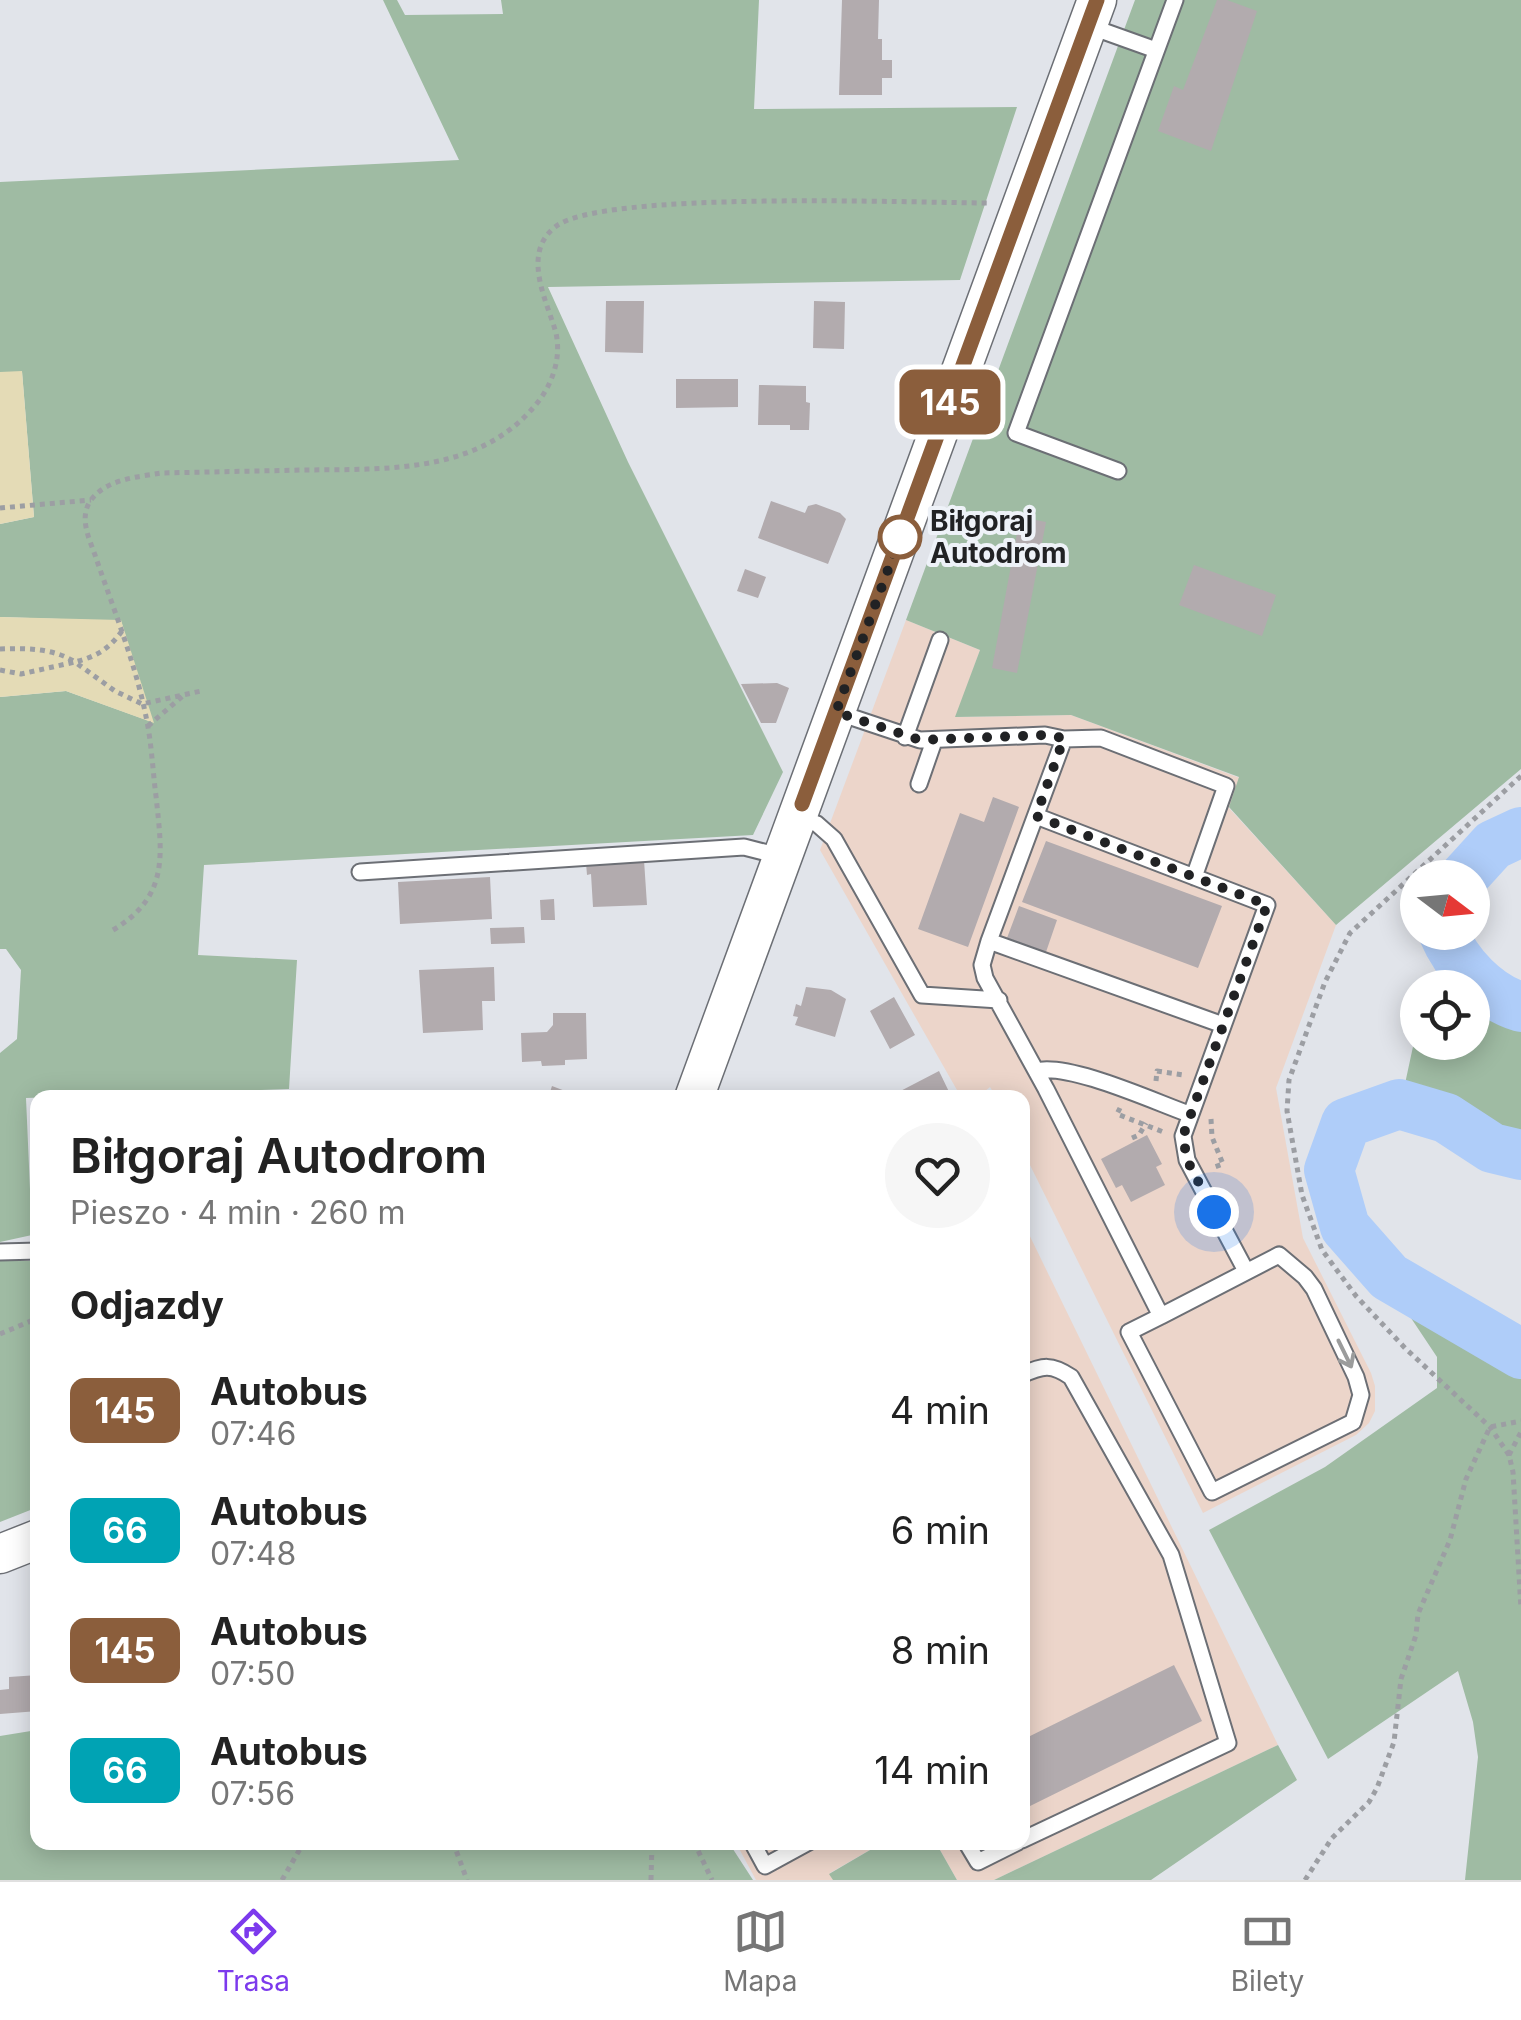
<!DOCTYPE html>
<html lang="pl">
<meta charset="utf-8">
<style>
body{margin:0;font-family:Inter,sans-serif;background:#f6f6f6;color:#222;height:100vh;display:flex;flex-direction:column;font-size:38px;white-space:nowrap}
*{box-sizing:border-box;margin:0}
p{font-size:32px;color:#767676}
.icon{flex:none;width:55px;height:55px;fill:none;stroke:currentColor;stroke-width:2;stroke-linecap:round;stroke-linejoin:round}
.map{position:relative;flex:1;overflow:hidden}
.panel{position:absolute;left:30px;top:1090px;width:1000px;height:760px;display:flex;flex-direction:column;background:#fff;border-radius:20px;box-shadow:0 5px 25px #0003}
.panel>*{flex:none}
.badge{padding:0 20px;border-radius:15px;font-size:35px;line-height:65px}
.needle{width:65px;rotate:106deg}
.tools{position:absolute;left:1400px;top:860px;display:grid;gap:20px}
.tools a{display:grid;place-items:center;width:90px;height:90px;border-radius:50%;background:#fff;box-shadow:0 5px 25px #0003;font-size:50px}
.you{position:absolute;width:50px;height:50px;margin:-25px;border:8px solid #fff;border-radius:50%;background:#1a73e8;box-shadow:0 0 0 15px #1a73e833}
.map>.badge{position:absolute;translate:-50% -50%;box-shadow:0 0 0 5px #fff}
h2{padding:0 40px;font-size:38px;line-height:90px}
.round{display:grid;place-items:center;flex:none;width:105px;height:105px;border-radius:52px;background:#f6f6f6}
.headline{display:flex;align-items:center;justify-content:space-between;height:170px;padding:0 40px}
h1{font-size:48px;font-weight:600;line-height:75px}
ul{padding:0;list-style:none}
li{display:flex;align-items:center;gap:30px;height:120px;padding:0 40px}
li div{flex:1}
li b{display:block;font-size:38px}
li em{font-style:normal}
li .badge{min-width:110px;font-weight:700;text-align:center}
.tab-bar{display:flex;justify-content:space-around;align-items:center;height:140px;border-top:2px solid #e0e0e0;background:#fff;font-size:28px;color:#767676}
.tab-bar a{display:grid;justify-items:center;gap:5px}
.tab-bar .on{color:#7c3aed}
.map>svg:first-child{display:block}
</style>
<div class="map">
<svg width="1521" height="1880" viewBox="0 0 1521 1880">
<rect width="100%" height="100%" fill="#e1e4ea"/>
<path fill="#ecd5ca" d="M906,620l74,30 -24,67 115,-2 169,63 -11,30 107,117 -60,163 27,150 68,135 4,13v25l-6,12 -13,12 -153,78 -180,-362 -1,-53 -26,-1 -6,-10 -12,10h-17l-141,-247z
M1023,1222l255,523 -284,135h-37l-21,-37 86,-1z
M736,1843h146l-52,30 3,7h-77z"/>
<path fill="#9fbba3" d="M383,0h14l8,15 98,-1 -2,-14h258l-5,109 263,-2 -57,173 -412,7 80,175 155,310 -30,63 -549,30 -6,90 99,5 -8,129 -263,9 6,137 -32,7v-189l17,-14 4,-69 -15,-21h-6v-252l66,-6 86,31 -31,-101 -121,-4v-93l34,-7 -12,-145h-22v-190l459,-22z
M1135,0h386v769l-185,156 -107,-118 10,-30 -168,-62 -116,2 25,-67 -74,-30z
M1473,992l36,26 12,4v120l-80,-41 1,9 -28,-19 -11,2 14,-65 1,14h54z
M0,1261h37l1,246 -38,15z
M1399,1300l122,66v514h-56l13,-123 -5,-35 -15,-51 -130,88 -119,-229 116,-63 112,-79v-31z
M37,1730l1,112 691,1 24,37h-753v-144z
M1278,1745l19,35 -146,100h-157z
M882,1843h54l21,37h-124l-4,-6z"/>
<path fill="#e4dbb6" d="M22,371l12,146 -34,7v-152z
M0,617l121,3 33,103 -88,-32 -66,6z"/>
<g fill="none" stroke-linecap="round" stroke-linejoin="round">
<path stroke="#afcdf9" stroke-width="50" d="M1463,878l30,-33 28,-13
M1443,932c14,33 43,64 78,75
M1521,1155l-29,-7 -46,-30 -47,-14 -53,19 -17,47 16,57 44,50 132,77"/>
</g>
<path fill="#b2abae" d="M842,0h37l-1,39h4v21h10v18h-10v17h-43z
M1217,0h10l30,11 -46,140 -53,-20 16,-45 9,4z
M606,301h38l-1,52 -38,-1z
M814,301l31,1 -1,47 -31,-1z
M676,379h62v28l-62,1z
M759,385l47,1v16l4,1 -1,27h-19v-5h-32z
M771,501l34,12 3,-7 8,-2 24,9 6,6 -18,45 -70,-26z
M1020,517l26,5 -29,151 -25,-5z
M1194,565l82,30 -14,41 -83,-31z
M745,569l21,8 -8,21 -21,-7z
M777,683l12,5 -13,35h-15l-20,-39z
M993,797l26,10 -51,140 -50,-18 42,-116 24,9z
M1046,841l176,65 -24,62 -176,-66z
M644,860l3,45 -54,2 -2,-33 -4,1 -1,-12z
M490,877l2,42 -92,5 -2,-42z
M554,899l1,21h-14l-1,-20z
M1019,906l38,14 -11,32 -39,-14z
M524,927l1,16 -34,1 -1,-16z
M494,967l1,34h-13l1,29 -60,3 -4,-63z
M806,987l25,3 15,9 -11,38 -40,-12 3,-8 -5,-1 3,-12 5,2z
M894,997l21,38 -25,14 -20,-38z
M553,1013h33l1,46 -22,1v5l-23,1 -1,-5 -19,1 -1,-29 26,-1 6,-7z
M939,1071l13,27h-65z
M552,1086l29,11v1h-33z
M1147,1135l15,29 -6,3 9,18 -34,17 -9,-17 -6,3 -15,-29z
M1174,1665l28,56 -180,89v-70z
M38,1675v36l-38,3v-24l9,-1v-12z"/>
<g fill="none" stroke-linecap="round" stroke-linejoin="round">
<g stroke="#6c6f75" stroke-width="19">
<path id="service" d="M1089,26l67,24
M1118,471l-102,-38 159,-433
M836,712l84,28 125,-5 19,4 -75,202 -7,24 3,13 61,111 115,227 118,-61 26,22 9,12 42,88 5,18 -8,27 -141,70 -83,-160 32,-16
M905,737l35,-97
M1064,739l37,-1 125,48 -32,91
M919,784l15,-43
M1036,816l231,89 -84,231 4,24 59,111
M798,817l19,7 17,15 88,156 77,5
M360,872l384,-25 39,10
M989,941l234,84
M1036,1071c32,-9 119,31 153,43
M0,1252l38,-1
M1022,1375c21,-10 30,-11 49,2l100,178 57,188 -206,97
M752,1842l13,24 44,-24
M966,1842l12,20 40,-20"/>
</g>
<g stroke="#6c6f75" stroke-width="41">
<path id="tertiary" d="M694,1098l403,-1098
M0,1554l38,-15"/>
</g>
<path stroke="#9c9ea3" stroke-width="5" stroke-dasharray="5 5" stroke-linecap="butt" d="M0,508l91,-8
M0,649c26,-1 53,-1 75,13 22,-6 33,-12 47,-31
M0,670l21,4 54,-12 40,29 27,13 59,-13
M148,726l36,-31
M1521,776l-171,157 -25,49 -36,98 -2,31 15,84 20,55 34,46 49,52 85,79 19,28 4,17 8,137
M113,930c57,-34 49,-76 43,-134 -3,-23 -4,-46 -8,-69 -10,-57 -33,-114 -52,-169 -6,-18 -18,-40 -5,-58 15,-21 47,-23 70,-27 48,-1 96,-2 144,-3 84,-1 180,4 236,-72 13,-19 20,-42 15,-65 -9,-32 -35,-79 -1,-106 45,-37 361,-24 435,-24
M1156,1081l1,-10 27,4
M1120,1108l-3,6 49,19
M1211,1119l1,18 11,27 -11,4
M1132,1138l7,-3 7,-12
M0,1334l38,-16
M1509,1455l12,-23
M453,1842l14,38
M694,1842l18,38
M282,1880l22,-38
M651,1880l1,-38
M1305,1880l27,-42 37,-36 8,-14 17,-46 7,-63 15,-44 2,-21 32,-74 16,-61 24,-52 31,-6"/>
<use href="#service" stroke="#fff" stroke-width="15"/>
<use href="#tertiary" stroke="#fff" stroke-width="38"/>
</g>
<defs><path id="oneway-shaft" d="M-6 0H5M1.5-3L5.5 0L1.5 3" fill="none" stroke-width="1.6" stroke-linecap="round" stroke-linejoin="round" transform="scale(2.5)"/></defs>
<use stroke="#9b9c9c" href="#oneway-shaft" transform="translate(1345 1354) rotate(64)"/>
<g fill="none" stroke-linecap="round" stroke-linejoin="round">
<g stroke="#fff" stroke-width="22">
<path id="line" d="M802,804l295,-804"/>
</g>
<use href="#line" stroke="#8b5e3c" stroke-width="15"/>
<path stroke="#212224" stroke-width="10" stroke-dasharray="0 18" d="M900,537l-64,175 84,28 125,-5 19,3 -28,78 231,89 -84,231 4,24 27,52"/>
</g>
<circle fill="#fff" stroke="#8b5e3c" stroke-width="5" cx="900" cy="537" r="20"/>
<g text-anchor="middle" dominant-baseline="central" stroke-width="8" stroke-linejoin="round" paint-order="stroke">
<g font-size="28" font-weight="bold" fill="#212224" stroke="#eef2f8" text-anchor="start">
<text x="930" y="521">Biłgoraj<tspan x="930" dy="32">Autodrom</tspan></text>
</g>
</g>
</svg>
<div class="tools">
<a><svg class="needle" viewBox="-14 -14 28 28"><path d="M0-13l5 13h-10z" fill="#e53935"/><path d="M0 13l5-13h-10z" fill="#767676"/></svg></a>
<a><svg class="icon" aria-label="locate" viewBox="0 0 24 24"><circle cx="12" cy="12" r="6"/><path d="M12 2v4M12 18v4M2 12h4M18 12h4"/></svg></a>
</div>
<div class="you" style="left:1214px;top:1212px"></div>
<b class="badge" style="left:950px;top:402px;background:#8b5e3c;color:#fff">145</b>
<section class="panel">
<div class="headline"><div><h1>Biłgoraj Autodrom</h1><p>Pieszo · 4 min · 260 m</p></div><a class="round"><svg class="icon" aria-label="heart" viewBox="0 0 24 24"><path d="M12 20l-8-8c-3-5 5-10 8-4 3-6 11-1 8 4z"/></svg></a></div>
<h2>Odjazdy</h2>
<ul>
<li><span class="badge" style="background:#8b5e3c;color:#fff">145</span><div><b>Autobus</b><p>07:46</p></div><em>4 min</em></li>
<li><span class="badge" style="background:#00a3b4;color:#fff">66</span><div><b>Autobus</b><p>07:48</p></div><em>6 min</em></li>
<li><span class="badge" style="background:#8b5e3c;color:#fff">145</span><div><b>Autobus</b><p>07:50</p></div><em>8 min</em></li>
<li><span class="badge" style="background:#00a3b4;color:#fff">66</span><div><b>Autobus</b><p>07:56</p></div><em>14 min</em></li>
</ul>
</section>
</div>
<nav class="tab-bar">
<a class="on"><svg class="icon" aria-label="directions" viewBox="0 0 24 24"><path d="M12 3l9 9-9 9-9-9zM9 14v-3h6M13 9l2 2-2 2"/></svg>Trasa</a>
<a><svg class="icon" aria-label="map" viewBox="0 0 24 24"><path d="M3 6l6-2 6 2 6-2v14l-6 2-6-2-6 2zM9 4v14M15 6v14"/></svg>Mapa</a>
<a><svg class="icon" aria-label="tickets" viewBox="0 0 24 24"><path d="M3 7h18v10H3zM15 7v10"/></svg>Bilety</a>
</nav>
